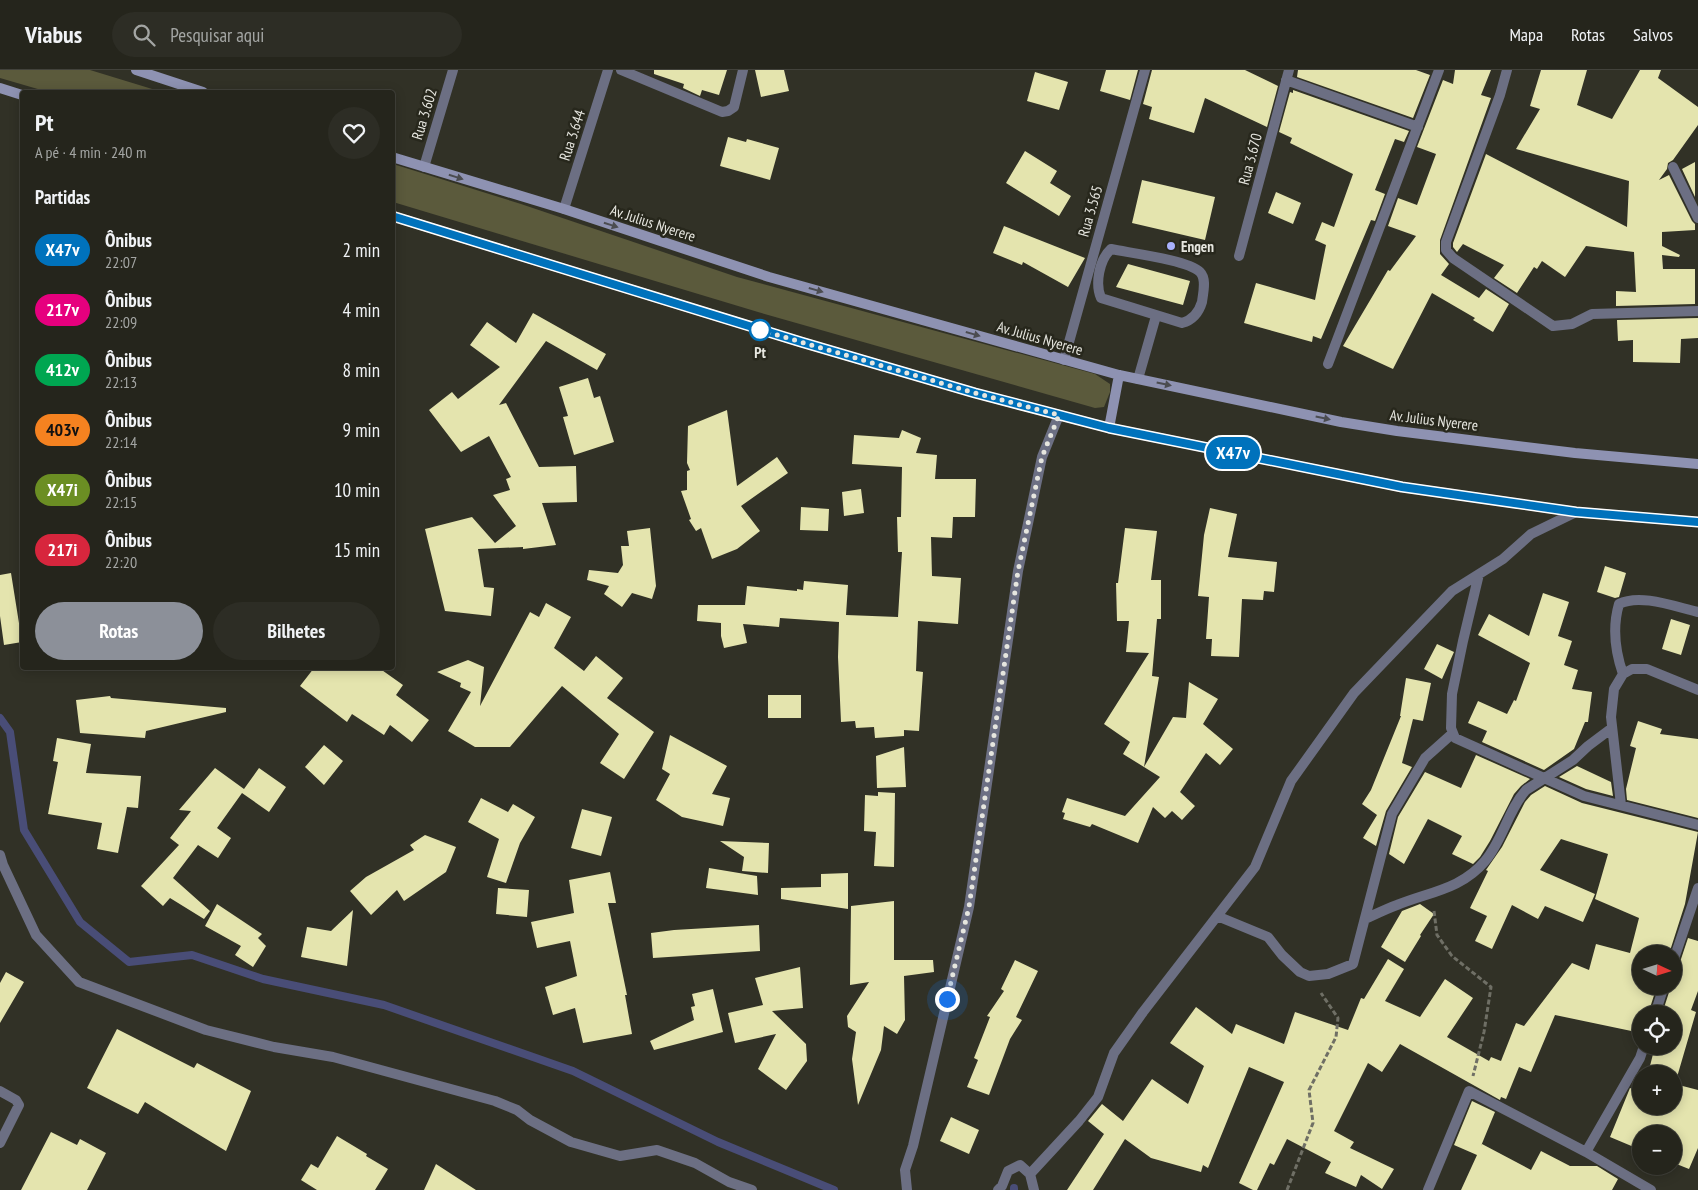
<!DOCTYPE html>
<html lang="pt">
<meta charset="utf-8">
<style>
body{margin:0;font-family:"PT Sans Narrow",sans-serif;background:#2d2d25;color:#f1f3f6;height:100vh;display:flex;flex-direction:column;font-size:19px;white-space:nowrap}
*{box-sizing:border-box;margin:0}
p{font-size:16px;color:#a3a5a3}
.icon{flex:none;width:28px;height:28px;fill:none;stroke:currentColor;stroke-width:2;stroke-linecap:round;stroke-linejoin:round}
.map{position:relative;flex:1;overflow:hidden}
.panel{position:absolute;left:20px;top:20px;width:375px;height:580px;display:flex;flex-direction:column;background:#25251c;border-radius:5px;box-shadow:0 2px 12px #0003,0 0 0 1px #42423b}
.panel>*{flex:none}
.badge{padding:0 10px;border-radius:16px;font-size:18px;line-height:32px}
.needle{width:32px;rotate:94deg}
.tools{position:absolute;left:1632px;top:875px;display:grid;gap:10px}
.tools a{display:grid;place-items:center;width:50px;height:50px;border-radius:50%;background:#25251c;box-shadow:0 2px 12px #0003,0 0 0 1px #42423b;font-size:25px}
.you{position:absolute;width:25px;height:25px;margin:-12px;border:4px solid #fff;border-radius:50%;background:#1a73e8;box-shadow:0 0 0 8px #1a73e833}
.map>.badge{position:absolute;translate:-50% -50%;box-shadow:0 0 0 2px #fff}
h2{padding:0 15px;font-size:19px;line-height:45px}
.round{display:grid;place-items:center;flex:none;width:52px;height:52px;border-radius:26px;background:#2d2d25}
.headline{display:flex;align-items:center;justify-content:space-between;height:85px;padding:0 15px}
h1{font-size:24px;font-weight:800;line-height:38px}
.button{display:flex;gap:10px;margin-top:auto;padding:10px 15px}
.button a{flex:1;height:58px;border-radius:30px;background:#8c9099;color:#fff;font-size:20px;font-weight:800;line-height:58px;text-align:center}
.button a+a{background:#2d2d25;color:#f1f3f6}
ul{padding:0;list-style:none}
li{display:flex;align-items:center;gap:15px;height:60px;padding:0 15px}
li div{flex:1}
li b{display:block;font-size:19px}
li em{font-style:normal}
li .badge{min-width:55px;font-weight:700;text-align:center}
header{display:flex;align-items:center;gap:30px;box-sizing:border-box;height:70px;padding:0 25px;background:#25251c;border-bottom:1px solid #42423b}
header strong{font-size:24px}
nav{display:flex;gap:28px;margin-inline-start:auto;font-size:18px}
.search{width:350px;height:45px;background:#2d2d25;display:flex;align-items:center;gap:12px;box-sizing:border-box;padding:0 18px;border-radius:28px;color:#a3a5a3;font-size:19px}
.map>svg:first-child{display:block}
</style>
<header>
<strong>Viabus</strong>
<div class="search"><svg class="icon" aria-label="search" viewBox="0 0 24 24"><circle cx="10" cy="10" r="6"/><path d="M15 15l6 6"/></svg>Pesquisar aqui</div>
<nav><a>Mapa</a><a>Rotas</a><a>Salvos</a></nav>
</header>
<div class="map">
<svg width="1698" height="1120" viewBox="0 0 1698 1120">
<rect width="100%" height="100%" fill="#313126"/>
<path fill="#5b5a3c" d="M0,0h90l72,22h-114l-48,-14z
M393,94l128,40 216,73 358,97 15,10v8l-6,15 -9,1 -337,-96 -365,-110z"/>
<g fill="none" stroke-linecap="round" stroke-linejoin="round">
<path stroke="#494d77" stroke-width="8" d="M0,648l10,14 14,98 56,92 49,40 63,-7 71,24 121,26 189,66 145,71 116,48
M1014,1120v-2"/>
</g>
<path fill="#e4e4ae" d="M654,0h73l-8,25 -17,-5 -2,6 -17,-8 1,-4 -30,-10z
M755,0h29l5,21 -28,6z
M1106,0h32l-8,30 -30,-9z
M1152,0h93l33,16 -11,41 -62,-29 -11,35 -45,-14 3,-12 -9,-3z
M1298,0h118l14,5 -17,43 -116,-41z
M1455,0h36l-10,25 10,3 -51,142v14l9,10 -8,11 38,23 7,-9 23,15 -16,28 -20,-12 2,-2 -43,-25 -39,76 -50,-23 45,-76 2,1 26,-35 -28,-10 10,-28 19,7 19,-51 -19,-7 26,-67 10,4z
M1541,0h46l-10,35 35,14 28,-49h21l-3,8 40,29v18l-25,35 -5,3 -1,6 -8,11 10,-5 23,46 3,3v6l-33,2v14l18,9 -1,2 -17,-2 1,14h32v35l-79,2v-15l20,1 -2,-40 -48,-6 -21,31 -23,-16 -5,8 -3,-2 -17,26 -23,-15 10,-13 -41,-21 -6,8 -4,-5v-4l33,-89 141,73 2,-46 -113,-32 24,-40 -10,-3z
M1035,2l33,10 -9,28 -32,-9z
M1293,20l116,41 -5,11 -9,-3 -20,51 10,4 -10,27 -4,-1 -50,119 -8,-3 -1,6 -68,-19 12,-40 59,17 11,-55 -11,-5 7,-18 12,5 19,-53 -63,-31 2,-5 -13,-6 11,-40 3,1z
M728,67l18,5 1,-3 32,9 -9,32 -50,-14z
M1025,81l32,20 -7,12 21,13 -12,20 -53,-33z
M1695,92v35l-13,-28z
M1142,110l73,17 -10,43 -73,-17z
M1276,122l25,11 -8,21 -25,-11z
M1004,156l81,32 -17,29 -45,-25 -1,3 -29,-12z
M1128,194l62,17 -7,24 -67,-18z
M533,243l73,41 -9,16 -51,-29 -47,64 7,-2 33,64 37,-1 1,36 -35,1 14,42 -33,4v-2l-45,2 6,38 10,1 -3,28 -46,-5 -20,-82 47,-12 23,26 21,-17 -23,-31 17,-5 -4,-11 5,-2 -22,-41 -28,16 -32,-42 23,-18 6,7 42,-32 -30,-22 17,-23 29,21z
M1698,248v20l-17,1 -1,24 -47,-1v-22l-15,1 -1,-21z
M588,308l6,20 6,-2 14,46 -40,13 -11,-38 5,-1 -9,-29z
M727,340l10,76 40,-29 11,16 -47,33 19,25 -23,18 -25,10 -11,-31 -5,3 -7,-11 2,-1 -10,-28 6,-1v-19l3,-1 -3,-7 1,-37z
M902,360l19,8 -5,15 21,2 -2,24h41l-1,38h-22l-1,21 -21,-1 1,39 29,2 -3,46 -40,-3 -2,50 7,1 -4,59 -15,-1v6l-29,2 -1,-11 -18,1 -1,-7 -14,1 -3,-65 1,-35 -59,-4 -1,9 -36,-3 4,19 -23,5 -3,-12v-13l-24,-2 1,-16h47l2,-19 50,5v-2l6,1 1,-9 44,4 -2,30 52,2 4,-65h-4l-1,-35h4l1,-50 -50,-3 2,-29 45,3z
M861,419l3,24 -20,3 -2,-24z
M801,437l28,2 -1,22 -28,-1z
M1210,438l27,6 -9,43 49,5 -3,30 -10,-1 -1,9 -21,-1 -3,58 -28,-1 1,-17h-6l3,-42 -11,-1 6,-61z
M650,458l6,58 -4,13 -20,-6 -10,14 -18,-13 5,-8 -22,-6 2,-10 29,3 5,-8 -2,-19h8l-2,-15z
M1125,458l32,3 -6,49h10v39h-4l-5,57 7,1 -15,90 -21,-13 7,-12 -26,-18 45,-71 -23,-1 3,-31h-12l-1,-38h2z
M1605,496l21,7 -7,24 -4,1 -18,-6z
M11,503l11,69 -18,3 -4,-29v-41z
M1543,523l26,9 -11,34 14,5 -8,24 14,5 -6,19 20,3 -4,30h-3l-11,27 -30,21 -62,-28 5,-11 -19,-8 10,-22 29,13 7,-14 2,1 14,-38 -52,-28 11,-21 40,22z
M546,533l25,14 -17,31 30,23 12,-15 27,22 -16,20 47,34 -30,47 -24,-16 19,-29 -57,-48 -52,61h-35l-27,-16 23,-39 -11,-5 1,-4 -24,-11 31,-12 16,7 -4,39 50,-94 9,5z
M1671,549l19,6 -9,30 -19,-6z
M1437,574l17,8 -12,27 -18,-10z
M314,598h65l24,17 -7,10 33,25 -17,22 -22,-17 -6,10 -32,-21 -5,8 -47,-36z
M1406,608l25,5 -8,38 -10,-2 -11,44 10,4 -26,44 -10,35 -13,-8 14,-23 -15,-11 9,-14 30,-74h-1z
M1189,612l29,17 -15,25 30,25 -13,16 -14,-12 -26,39 15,14 -13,14 -10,-9 -7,7 -12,-11 -15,36 -46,-19 -2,3 -27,-8 2,-6 -3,-1 5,-14 58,18 35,-39 -16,-10 29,-50 13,1z
M768,625h33v23h-33z
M110,626l1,2 115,10v4l-80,19 -1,7 -65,-5 -4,-33z
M1638,651l24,8 -2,5 38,5v79l-71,-18 -1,-11 10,-41 -6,-2z
M670,665l57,31 -15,28 18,4 -7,28 -41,-9 -26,-17 14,-26 -8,-5z
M57,668l34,6 -5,29 55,3 -3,32 -11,-1 -9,46 -21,-4 5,-26 -54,-9 10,-52 -5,-1z
M324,675l19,16 -19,24 -19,-18z
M904,677l2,40 -29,1 -1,-32z
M1476,685l54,24 -9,7 -7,8 -24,47 -10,16 -7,7 -21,-10 10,-18 -34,-17 -24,45 -15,-10 9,-37 27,-45 36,16z
M1577,696l34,16 2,14 -27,-7 -27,-12z
M215,698l29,21 15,-21 27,19 -17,25 -27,-19 -25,35 14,10 -13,20 -20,-13 -25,33 37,33 -6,8 -34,-21 -7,8 -22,-20 38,-41 -9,-7 21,-27 -12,-1z
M1545,716l37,17 116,29 -13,72 -16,50h-28v32h16l-9,28h-7v19l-86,-18 -24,57 -12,-5 -13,32 -5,-2 -1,3 -100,-56 -18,28 -14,-9 -34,68 20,11 -4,6 44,21 -12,20 -21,-14 -5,12 -31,-14 6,-11 -44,-23 -13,26 -4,-2 -13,27h-4l-14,-7 45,-101 -35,-15 -41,101 -5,-3 -2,7 -50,-14 -26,-19 -32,51h-26l37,-56 -16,-13 14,-17 21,17 29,-42 36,25 16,-38 -34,-23 26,-36 36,27 4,-10 48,20 11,-32 53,18 13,-32 3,1 24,-40 16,10 -19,32 35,16 25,-38 28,19 -26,39 42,24 2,-4 10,4 15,-38 8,3 48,-63 17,7 7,-26 34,9 9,-35 -44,-19 13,-45 -47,-15 -21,31 55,24 -12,28 -38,-16 -7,13 -26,-14 -20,44 -17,-8 12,-25 -17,-8 18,-37 -2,-1 16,-23 23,-45 6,-7z
M878,722l17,1 -1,74 -20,-1 2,-34 -12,-1 1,-36 13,1z
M481,728l27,14 5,-8 22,13 -15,26 -14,40 -19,-6 12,-38 -31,-17z
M582,739l30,8 -11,39 -30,-8z
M425,765l31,12 -10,25 -42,29 -7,-11 -26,25 -21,-24 16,-14 48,-27 -4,-5z
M720,771l49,2 -1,30 -26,-2 2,-14z
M709,798l48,8 1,19 -52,-7z
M610,802l6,31h-8l19,92h-2l7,39 -49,9 -8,-35 -22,7 -8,-28 32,-11 -7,-35 -33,7 -6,-26 43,-9 -5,-33z
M848,803v36l-67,-10v-11l40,-1v-13z
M498,818l31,2 -2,27 -31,-3z
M894,831v59h39l1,12 -30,4 1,44 -8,14 -13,-8 -3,24 -23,55 -6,-46 4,-27 -8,-5 -1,-11 22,-34 -19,3 1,-79z
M217,834l45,30 -4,4 8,8 -13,21 -18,-12 6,-9 -36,-20z
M1420,834l14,10 -14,21 1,1 -16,26 -24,-15 21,-36z
M353,840l-6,56 -46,-9 6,-30 24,4z
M759,855l1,26 -107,7 -2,-25 23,-3z
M1688,868l10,3v50l-7,19 5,2 -21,72 23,6v58l-9,21 -15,-6v-29h-33v16l-31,-13 20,-49 11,5v13h33v-32h-26l7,-28h19v-32h-12l9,-28h3v-20l6,-4z
M1015,890l23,11 -22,46 6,3 -12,19 -21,56 -22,-8 11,-27 -4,-2 16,-41 -3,-1 17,-25 -3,-2z
M800,897l3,41 -31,3 34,33 1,17 -21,29 -28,-21 18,-35 -41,9 -7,-30 35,-8 -8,-27z
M6,902l18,10 -24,41v-40z
M713,919l10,43 -69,18 -4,-9 44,-21 -3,-13 4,-1 -3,-12z
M117,959l77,39 3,-5 54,28 -25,60 -81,-49 -7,12 -51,-26z
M1472,1031l23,11 -14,34 1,-2 49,26 10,-19 29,15h27l21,13 -6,11h-151l16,-35 -23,-10z
M951,1047l28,13 -10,24 -29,-13z
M51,1062l26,13 3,-6 26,14 -19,37h-66z
M337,1066l30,18 -1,2 22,13 -13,21h-58l-16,-10 10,-16 7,4z
M436,1094l40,26h-52z"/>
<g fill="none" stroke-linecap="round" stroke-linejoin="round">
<path stroke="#6f6f65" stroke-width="3" stroke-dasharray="5 2.5" stroke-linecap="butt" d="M1434,841l3,24 15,21 39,31 -7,45 -11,44
M1287,1120l26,-67 -4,-33 27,-53 2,-19 -17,-25"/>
<path stroke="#6c6f83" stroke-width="10" d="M1111,179c19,4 77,11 89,23 7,7 3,21 2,30 -3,10 -9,18 -20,21l-81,-25c-6,-14 -2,-38 10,-49z
M1138,309l18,-63"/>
<path stroke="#6c6f83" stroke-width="10" d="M621,0l101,42 6,-1 6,-4 9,-37
M1507,0l-7,25 -54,147v8l7,8 100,68 19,-2 20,-10 106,-3
M1286,10l132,47
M424,97l29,-97
M1673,97l25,51
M564,139l44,-139
M1239,186l50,-186
M1064,290l81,-290
M1328,294l111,-294
M1479,504l-16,67 -11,53 -1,34 4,10 129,58 114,29
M1623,604c-8,-23 -11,-46 -4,-70 21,-11 57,3 79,8
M1621,735l-10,-88 3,-28 9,-15 9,-5h15l51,21
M0,785l3,10 33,70 43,47 127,48 68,17 59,10 162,44 22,9 13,10 41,22 49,14 37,-6 38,13 34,19 23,8
M1217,846l51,21 14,18 18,17 9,4 19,-2 25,-10 39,-150 33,-56 28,-25
M1365,849c11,-5 21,-10 32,-14 32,-13 65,-16 88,-44 18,-21 23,-51 41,-71l47,-30 15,-14 24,-18
M1674,889l24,-71
M1655,944l9,-28
M0,1021l16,9 3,5 -19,38
M1586,1082l54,-94 4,-12
M1030,1104l49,-53 19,-24 16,-44 29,-41 112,-145 36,-86 63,-88 98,-102 51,-32 28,-25 45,-22
M907,1120l-2,-20 8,-24 56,-239 49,-336 24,-114 17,-42
M998,1120l4,-4 6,-15 12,-6 10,9 4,16
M1428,1120l41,-99 117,61 65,38"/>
<path stroke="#8e92b2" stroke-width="10" d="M136,0l67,22
M0,18l22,7
M392,87l172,52 205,68 350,98 222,47 56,9 178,22 123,11
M392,146l409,126 174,51 134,35 293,59 174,25 122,10
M1109,358l10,-53"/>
</g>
<defs><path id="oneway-solid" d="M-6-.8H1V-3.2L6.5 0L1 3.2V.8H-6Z" transform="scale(1.25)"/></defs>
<g fill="#4b4c50">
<use href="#oneway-solid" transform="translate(456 107) rotate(17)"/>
<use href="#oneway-solid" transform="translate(611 155) rotate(18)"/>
<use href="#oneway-solid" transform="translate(816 220) rotate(16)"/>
<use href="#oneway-solid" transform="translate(973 264) rotate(16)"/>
<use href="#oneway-solid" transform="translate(1164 314) rotate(12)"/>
<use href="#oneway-solid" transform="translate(1323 348) rotate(12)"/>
</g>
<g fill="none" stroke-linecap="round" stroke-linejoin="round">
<g stroke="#fff" stroke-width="11">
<path id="line" d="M392,146l409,126 174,51 134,35 293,59 174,25 122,10"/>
</g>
<use href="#line" stroke="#0072bc" stroke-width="8"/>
<path stroke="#e6e6df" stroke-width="5" stroke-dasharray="0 9" d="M760,260l215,63 84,22 -17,42 -24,114 -49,336 -22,92"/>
</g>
<circle fill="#a8b0fc" stroke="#27271c" stroke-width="2" cx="1171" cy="176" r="5"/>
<circle fill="#fff" stroke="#0072bc" stroke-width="2.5" cx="760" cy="260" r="10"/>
<g text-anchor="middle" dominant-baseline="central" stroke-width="5" stroke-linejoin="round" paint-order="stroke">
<g font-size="15" fill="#e6e6df" stroke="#27271c">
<text transform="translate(424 44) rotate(-73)">Rua 3.602</text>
<text transform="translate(572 65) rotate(-72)">Rua 3.644</text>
<text transform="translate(1250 89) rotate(-75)">Rua 3.670</text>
<text transform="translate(1090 141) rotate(-74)">Rua 3.565</text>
<text transform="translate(653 153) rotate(18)">Av. Julius Nyerere</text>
<text transform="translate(1040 268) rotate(16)">Av. Julius Nyerere</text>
<text transform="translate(1434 350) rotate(7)">Av. Julius Nyerere</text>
</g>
<g font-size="15" font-weight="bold" fill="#e6e6df" stroke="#27271c" text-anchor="start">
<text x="1181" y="176">Engen</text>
</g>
<g font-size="15" font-weight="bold" fill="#e6e6df" stroke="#27271c">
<text x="760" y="282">Pt</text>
</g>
</g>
</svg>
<div class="tools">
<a><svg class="needle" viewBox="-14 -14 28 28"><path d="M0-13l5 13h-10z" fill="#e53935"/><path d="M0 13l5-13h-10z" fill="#a3a5a3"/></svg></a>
<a><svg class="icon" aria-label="locate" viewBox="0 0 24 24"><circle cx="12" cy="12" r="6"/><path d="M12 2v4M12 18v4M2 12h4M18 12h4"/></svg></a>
<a>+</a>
<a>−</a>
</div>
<div class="you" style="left:947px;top:929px"></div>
<b class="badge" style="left:1233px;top:383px;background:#0072bc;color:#fff">X47v</b>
<section class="panel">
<div class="headline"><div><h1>Pt</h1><p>A pé · 4 min · 240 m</p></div><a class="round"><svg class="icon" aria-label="heart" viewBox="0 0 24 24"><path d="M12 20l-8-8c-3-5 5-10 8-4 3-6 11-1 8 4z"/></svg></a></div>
<h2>Partidas</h2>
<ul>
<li><span class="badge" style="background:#0072bc;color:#fff">X47v</span><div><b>Ônibus</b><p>22:07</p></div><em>2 min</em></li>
<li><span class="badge" style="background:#e6007e;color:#fff">217v</span><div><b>Ônibus</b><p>22:09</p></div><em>4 min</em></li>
<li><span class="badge" style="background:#00a651;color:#fff">412v</span><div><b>Ônibus</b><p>22:13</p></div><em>8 min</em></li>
<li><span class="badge" style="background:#f58220;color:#111">403v</span><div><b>Ônibus</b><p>22:14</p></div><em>9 min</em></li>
<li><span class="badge" style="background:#6b8e23;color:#fff">X47i</span><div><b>Ônibus</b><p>22:15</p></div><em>10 min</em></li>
<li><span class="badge" style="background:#d7263d;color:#fff">217i</span><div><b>Ônibus</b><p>22:20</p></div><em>15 min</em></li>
</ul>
<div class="button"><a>Rotas</a><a>Bilhetes</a></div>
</section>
</div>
